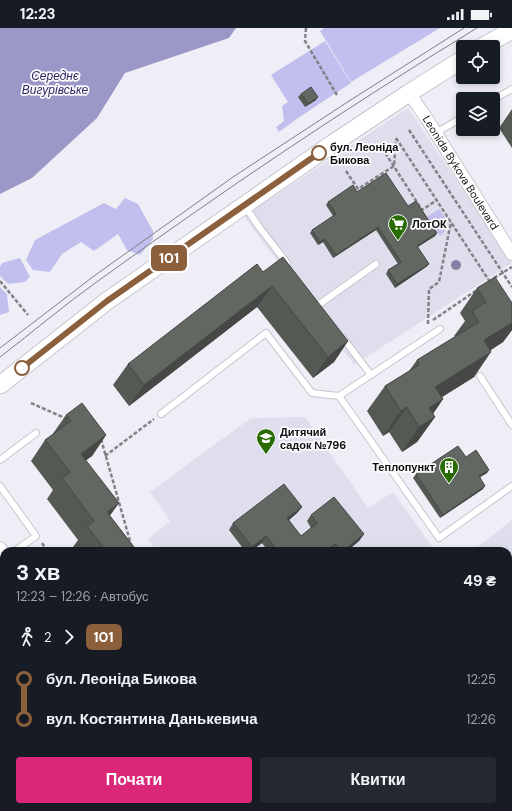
<!DOCTYPE html>
<html lang="uk">
<meta charset="utf-8">
<style>
body{margin:0;font-family:"DM Sans",sans-serif;background:#242831;color:#f1f3f6;height:100vh;display:flex;flex-direction:column;font-size:15px;white-space:nowrap}
*{box-sizing:border-box;margin:0}
p{font-size:13px;color:#9ea1a6}
.icon{flex:none;width:22px;height:22px;fill:none;stroke:currentColor;stroke-width:2;stroke-linecap:round;stroke-linejoin:round}
.map{position:relative;flex:1;overflow:hidden}
.side{position:absolute;left:0px;top:519px;width:512px;height:264px;display:flex;flex-direction:column;background:#171b24;border-radius:12px 12px 0 0;box-shadow:0 2px 6px #0003}
.side>*{flex:none}
.badge{padding:0 8px;border-radius:6px;font-size:14px;line-height:26px}
.buttons{position:absolute;left:456px;top:12px;display:grid;gap:8px}
.buttons a{display:grid;place-items:center;width:44px;height:44px;border-radius:4px;background:#171b24;box-shadow:0 2px 6px #0003;font-size:20px}
.map>.badge{position:absolute;translate:-50% -50%;box-shadow:0 0 0 2px #fff}
.legs{display:flex;align-items:center;gap:6px;height:44px;padding:0 16px;font-size:13px}
.legs p{margin-inline-start:auto}
.summary{display:flex;align-items:center;justify-content:space-between;height:68px;padding:0 16px}
h1{font-size:22px;font-weight:700;line-height:30px}
.button{display:flex;gap:8px;margin-top:auto;padding:8px 16px}
.button a{flex:1;height:46px;border-radius:4px;background:#db2777;color:#fff;font-size:16px;font-weight:700;line-height:46px;text-align:center}
.button a+a{background:#242831;color:#f1f3f6}
ul{padding:0 16px;list-style:none}
li{display:flex;align-items:center;gap:14px;height:40px;font-size:15px}
li i{display:grid;place-items:center;width:6px;height:100%;margin:0 5px;background:currentColor}
li i::after{content:'';width:10px;height:10px;margin:-5px;border:3px solid;border-radius:50%;background:#171b24}
li p{margin-inline-start:auto}
li:first-child i{background:linear-gradient(#0000 50%,currentColor 0)}
li:last-child i{background:linear-gradient(currentColor 50%,#0000 0)}
.status{display:flex;justify-content:space-between;align-items:center;height:28px;padding:0 20px;background:#171b24;direction:ltr}
.status svg{height:11px;fill:currentColor}
.map>svg:first-child{display:block}
</style>
<div class="status"><b>12:23</b><svg viewBox="0 0 49 12"><path d="M0 12V9h3v3zM5 12V6h3v6zM10 12V3h3v9zM15 12V0h3v12zM26 1h20v11H26zM47 4h2v5h-2z"/></svg></div>
<div class="map">
<svg width="512" height="783" viewBox="0 0 512 783">
<rect width="100%" height="100%" fill="#efeef6"/>
<path fill="#dedeed" d="M408,80l104,155 -158,102 -110,-149z
M305,389l63,91 25,-16 40,56 -4,3h-272l-9,-12 22,-18 -20,-29 101,-74z
M512,492v291h-194l6,-4h184v-256h-36z"/>
<path fill="#c1bfed" d="M324,0h116l-89,54 -31,-51z
M325,13l26,42 -53,35 -19,14 -3,-5 8,-6 -2,-15 6,-4 -17,-27z
M125,170l13,6 15,27v8l-13,16 -13,-5 -9,-16 -24,17 -13,-9 -19,12 -12,18 -17,-2 -7,-10 9,-20 69,-37 12,6z
M439,181l6,9v13l-5,5 -13,-19z
M20,230l10,19 -5,5 -17,2 -8,-8v-9l2,-4z
M0,259l7,7 2,18 -9,3z
M0,528l4,5v246h193l3,4h-200z
M508,529l4,3v119l-4,-6z
M508,714l4,5v22l-4,3z"/>
<path fill="#9b98c8" d="M0,0h236l-7,10 -104,35 -28,45 -65,60 -32,16z"/>
<g fill="none" stroke-linecap="round" stroke-linejoin="round">
<g stroke="#c6c6ce" stroke-width="8">
<path id="lane" d="M493,72l19,-11
M436,105l27,-16
M245,178l14,21 28,36
M318,277l58,-41
M343,310l28,37
M480,348l32,49
M339,368l100,142 73,-52
M161,386l105,-81 46,60 27,3 101,-67
M0,432l36,-27
M0,458l36,50 -21,15
M0,710l4,-3"/>
</g>
<g stroke="#c6c6ce" stroke-width="14">
<g id="street">
<path id="s1" d="M409,65l18,26 85,135"/>
<path d="M0,520l4,6"/>
<path d="M200,779l3,4"/>
</g>
</g>
<g stroke="#c6c6ce" stroke-width="19">
<path id="secondary" d="M482,19l30,-17
M0,357l107,-84 225,-157 77,-51 54,-34"/>
</g>
<path stroke="#838288" stroke-width="2.5" stroke-dasharray="4 2" stroke-linecap="butt" d="M306,0l-1,13 32,54
M409,102l103,157
M396,110l94,144
M382,120l40,62 15,-10
M346,143l12,18 36,-23 2,-27
M494,250l18,-11
M0,253l28,34
M433,292l44,-30
M428,296l1,-35 10,-7 12,-60
M31,375l36,16
M101,411l31,109 2,3
M105,428l49,-37
M42,515l5,8
M0,542l4,5
M0,566l4,-3
M0,615l4,3
M0,634l4,1
M0,663l4,-5
M508,698l4,-3
M239,779l3,4
M391,783l5,-4"/>
<use href="#lane" stroke="#fff" stroke-width="6"/>
<use href="#street" stroke="#fff" stroke-width="12"/>
<use href="#secondary" stroke="#fff" stroke-width="17"/>
<path stroke="#7f7e84" stroke-width="1" d="M0,320l94,-72 139,-99 113,-74 118,-75
M0,329c33,-25 64,-52 98,-76 123,-89 249,-174 379,-253"/>
</g>
<circle fill="#8681a4" cx="456" cy="237" r="5"/>
<path fill="#555954" d="M301,66l15,6 -11,7 -7,-10z
M512,81v39l-13,-20z
M357,164l51,14 29,27 -2,3 -17,11 11,17 -3,3 -31,21 -9,-14 2,-4 10,-6 -22,-34 -43,28 -10,-16 -5,3 -8,-12 2,-3 21,-14 -7,-11 2,-3z
M263,244l85,69 -14,21 -21,16 -56,-71 -128,99 -16,-21 15,-21z
M477,260l35,15v27l-9,12 -12,8 -17,27 -32,20 1,2 -10,15 2,3 -18,25 -15,10 -13,-20 -6,4 -16,-25 18,-25 24,-15 8,-11 38,-23 -1,-1 11,-15 -5,-8z
M66,387l40,20 -14,21 -6,4 24,56 27,35h-61l-3,-4 5,-7 -31,-41 6,-9 -22,-29 14,-21 7,-5z
M466,429l21,16 -7,4 3,12 -43,29 -27,-40 3,-4z
M302,479l-5,6 -8,7 12,16 10,-8 -4,-7 4,-6 53,19 -5,7 -12,10h-79l-6,-8 -11,8h-6l-16,-21 4,-7z
M401,779h107l4,4h-41l-1,-1 -2,1h-72z"/>
<path fill="#454845" d="M318,69l-2,3 -11,7 3,-3z
M378,199l-2,3 -43,28 3,-3z
M437,205l-2,3 -21,13 3,-3z
M325,211l-2,3 -5,3 2,-3z
M429,236l-3,3 -31,21 2,-4z
M272,258l-15,21 -128,99 15,-21z
M512,295v7l-9,12 -36,23 17,-25z
M348,313l-14,21 -21,16 15,-21z
M491,324l-17,25 -56,35 17,-25z
M443,371l-15,22 7,-4 -18,25 -15,10 17,-25 10,-19z
M407,379l-18,25 -6,4 18,-25z
M106,407l-14,21 -22,16 11,-18z
M489,442l-2,3 -10,6 2,-3z
M485,458l-2,3 -43,29 3,-3z
M119,475l-15,21 3,-12z
M302,479l-5,6 -14,12 4,-7z
M364,506l-5,7 -12,10h-4z
M266,508l-4,7 -11,8h-2l3,-4z
M335,516l-5,7h-3z
M467,779h5l-4,4h-6z"/>
<path fill="#636762" stroke="#454845" d="M311,59l7,10 -10,7 -7,-10z
M386,145l22,33 8,-5 21,32 -20,13 12,18 -32,20 -9,-14 13,-8 -23,-35 -42,28 -11,-16 -5,3 -8,-12 24,-16 -8,-12 25,-17 4,7z
M283,229l65,84 -20,16 -56,-71 -128,99 -16,-21 129,-100 6,8z
M495,249l17,26v20l-28,17 7,12 -56,35 8,12 -14,9 6,9 -16,10 -12,-20 -6,4 -16,-25 34,-21 -2,-5 62,-38 -7,-11 14,-9 -9,-14z
M82,375l24,32 -25,19 38,49 -12,9 30,39h-31l-19,-25 7,-5 -32,-43 8,-6 -25,-32 26,-19 -5,-6z
M458,418l8,11 10,-7 13,20 -10,6 6,10 -42,29 -27,-41z
M284,456l18,23 -15,11 14,18 16,-13 -6,-8 23,-18 30,37 -21,17h-2l-6,-7 -8,7h-49l-12,-15 -14,11 -19,-24z
M512,744v39h-28l-2,-4h26v-32z
M4,754v25h20l1,1 2,-1h71l4,4h-102v-26z
M401,779h66l-5,4h-66z"/>
<g fill="none" stroke-linecap="round" stroke-linejoin="round">
<g stroke="#fff" stroke-width="9">
<path id="line-1" d="M22,340l85,-67 212,-148"/>
</g>
<use href="#line-1" stroke="#8b5e3c" stroke-width="6"/>
</g>
<defs>
<g id="supermarket-pin" transform="scale(1)"><path d="M0 17L-7.5 6A9.5 9.5 0 1 1 7.5 6Z" fill="#286b02" stroke="#fcfcfe"/><path d="M-6-5.5h2.5l.6 2H6L4.5 2H-2.5L-4.4-4H-6ZM-1.5 3.2a1.3 1.3 0 1 0 .1 0ZM3 3.2a1.3 1.3 0 1 0 .1 0Z" fill="#fff"/></g>
<g id="school-pin" transform="scale(1)"><path d="M0 17L-7.5 6A9.5 9.5 0 1 1 7.5 6Z" fill="#286b02" stroke="#fcfcfe"/><path d="M0-5L7-2L0 1L-7-2ZM-4 1L0 2.5L4 1V4Q0 6-4 4Z" fill="#fff"/></g>
<g id="building-pin" transform="scale(1)"><path d="M0 17L-7.5 6A9.5 9.5 0 1 1 7.5 6Z" fill="#286b02" stroke="#fcfcfe"/><path d="M-4-6H4V6H1V3H-1V6H-4ZM-2.5-4.3h1.7v1.8h-1.7ZM.8-4.3h1.7v1.8H.8ZM-2.5-1h1.7V.8h-1.7ZM.8-1h1.7V.8H.8Z" fill="#fff"/></g>
</defs>
<g fill-rule="evenodd">
<use href="#supermarket-pin" x="398" y="196"/>
<use href="#school-pin" x="266" y="410"/>
<use href="#building-pin" x="449" y="439"/>
</g>
<g fill="#fff" stroke="#8b5e3c" stroke-width="2">
<circle cx="319" cy="125" r="7"/>
<circle cx="22" cy="340" r="7"/>
</g>
<g text-anchor="middle" dominant-baseline="central" stroke-width="3.5" stroke-linejoin="round" paint-order="stroke">
<g font-size="11" font-weight="bold" fill="#0e0e11" stroke="#fcfcfe" text-anchor="start">
<text x="330" y="119">бул. Леоніда<tspan x="330" dy="13">Бикова</tspan></text>
</g>
<g font-size="11" fill="#0e0e11" stroke="#fcfcfe">
<text stroke="none"><textPath href="#s1" startOffset="95">Leonida Bykova Boulevard</textPath></text>
</g>
<g font-size="11" font-weight="bold" fill="#0e0e11" stroke="#fcfcfe" text-anchor="start">
<text x="412" y="196">ЛотОК</text>
<text x="280" y="404">Дитячий<tspan x="280" dy="13">садок №796</tspan></text>
<text x="435" y="439" text-anchor="end">Теплопункт</text>
</g>
<g font-size="12" font-style="italic" fill="#312762" stroke="#fcfcfe">
<text x="55" y="48">Середнє<tspan x="55" dy="14">Вигурівське</tspan></text>
</g>
</g>
</svg>
<div class="buttons">
<a><svg class="icon" aria-label="locate" viewBox="0 0 24 24"><circle cx="12" cy="12" r="6"/><path d="M12 2v4M12 18v4M2 12h4M18 12h4"/></svg></a>
<a><svg class="icon" aria-label="layers" viewBox="0 0 24 24"><path d="M12 4l9 5-9 5-9-5zM3 14l9 5 9-5"/></svg></a>
</div>
<b class="badge" style="left:169px;top:230px;background:#8b5e3c;color:#fff">101</b>
<section class="side">
<div class="summary"><div><h1>3 хв</h1><p>12:23 – 12:26 · Автобус</p></div><b>49 ₴</b></div>
<div class="legs"><svg class="icon" aria-label="walk" viewBox="0 0 24 24"><circle cx="13" cy="4" r="2"/><path d="M13 8l-2 6 4 7M11 14l-3 7M7 12l3-4h3l4 4"/></svg>2<svg class="icon" aria-label="forward" viewBox="0 0 24 24"><path d="M9 5l7 7-7 7"/></svg><b class="badge" style="background:#8b5e3c;color:#fff">101</b></div>
<ul>
<li><i style="color:#8b5e3c"></i><b>бул. Леоніда Бикова</b><p>12:25</p></li>
<li><i style="color:#8b5e3c"></i><b>вул. Костянтина Данькевича</b><p>12:26</p></li>
</ul>
<div class="button"><a>Почати</a><a>Квитки</a></div>
</section>
</div>
